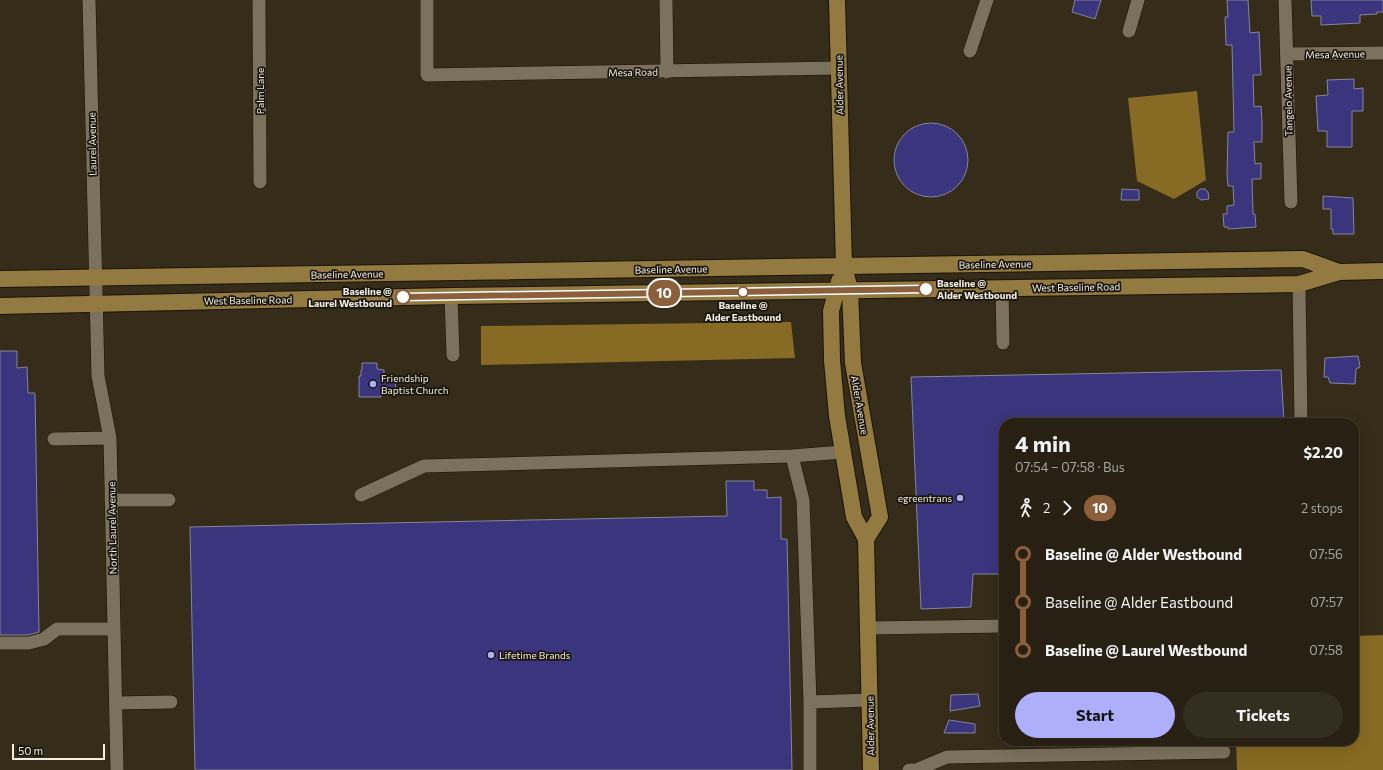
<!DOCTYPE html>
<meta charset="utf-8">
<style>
body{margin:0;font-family:Commissioner,sans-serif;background:#342e21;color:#f1f3f6;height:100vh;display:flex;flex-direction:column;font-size:15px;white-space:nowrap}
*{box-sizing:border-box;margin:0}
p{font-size:13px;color:#a5a3a0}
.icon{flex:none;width:22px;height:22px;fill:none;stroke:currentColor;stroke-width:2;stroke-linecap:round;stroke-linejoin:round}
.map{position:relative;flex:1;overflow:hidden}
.sheet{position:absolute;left:999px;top:418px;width:360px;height:328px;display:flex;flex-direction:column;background:#282113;border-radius:16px;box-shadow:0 4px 16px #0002,0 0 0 1px #443e33}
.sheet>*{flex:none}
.badge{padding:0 8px;border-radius:13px;font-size:14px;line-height:26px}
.scale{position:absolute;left:12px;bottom:10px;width:93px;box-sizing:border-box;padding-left:4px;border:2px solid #f3eee2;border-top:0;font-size:11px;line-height:14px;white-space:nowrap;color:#f3eee2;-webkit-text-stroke:3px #19150d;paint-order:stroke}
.map>.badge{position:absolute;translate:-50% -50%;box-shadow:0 0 0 2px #fff}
.legs{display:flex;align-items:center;gap:6px;height:44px;padding:0 16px;font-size:13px}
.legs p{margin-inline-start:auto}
.overview{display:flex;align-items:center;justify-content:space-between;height:68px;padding:0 16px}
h1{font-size:22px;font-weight:700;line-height:30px}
.cta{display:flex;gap:8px;margin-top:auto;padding:8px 16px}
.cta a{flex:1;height:46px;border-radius:24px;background:#adaffb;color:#111;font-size:16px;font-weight:700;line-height:46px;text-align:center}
.cta a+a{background:#342e21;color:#f1f3f6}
ul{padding:0 16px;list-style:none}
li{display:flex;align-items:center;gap:14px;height:48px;font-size:15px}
li i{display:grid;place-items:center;width:6px;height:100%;margin:0 5px;background:currentColor}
li i::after{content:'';width:10px;height:10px;margin:-5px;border:3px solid;border-radius:50%;background:#282113}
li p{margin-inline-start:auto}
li:first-child i{background:linear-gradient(#0000 50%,currentColor 0)}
li:last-child i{background:linear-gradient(currentColor 50%,#0000 0)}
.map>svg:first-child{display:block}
</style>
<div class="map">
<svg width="1383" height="770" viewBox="0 0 1383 770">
<rect width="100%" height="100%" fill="#352c19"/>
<path fill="#876a23" d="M1197,91l9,89 -32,19 -37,-18 -9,-83z
M791,322l4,36 -314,7v-39z
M1383,635v135h-146l-1,-29h118v-105z"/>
<path fill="#3b357d" stroke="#84869c" d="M1075,0h26l-6,19 -23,-7z
M1227,0h21l2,33 9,-1 2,43h-8l1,32 7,-1 1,15v21h-8l1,22 6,-1v16h-9l1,35h2l1,13 -28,2v-2h-4l-1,-13h4v-8l7,-1 -1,-19h-5l-1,-11 1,-43h6l-2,-87h-6l-1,-28h3z
M1311,0h72v12h-6v2l-17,1v8l-39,2v-9h-9z
M1354,79v10l9,-1v23h-11v36h-25v-16h-9l-2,-35 12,-1 -1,-15z
M894 160a37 37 0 1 1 74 0a37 37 0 1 1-74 0Z
M1122,189l17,1v10h-18z
M1200,189h5l3,3 1,7 -8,1 -4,-3v-5z
M1323,196l30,2 1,36h-21v-5h-2v-20h-8z
M0,351h17v17l10,-1 1,26h7l4,239 -11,3h-28z
M1358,356l2,11 -4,2 -1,15 -25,-1 -2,-6h-4l1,-19z
M362,363h15v6l7,1v8l11,-1 1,17h-15v3h-22v-21h2v-6h1z
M1281,370l3,53h-280v151h-31l-2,33 -50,2 -10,-232z
M726,481h28v9h13v8l14,-1v42h6l5,231h-597l-5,-243 537,-11z
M978,694l2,12 -30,5 1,-16z
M949,720l26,4v9h-31z"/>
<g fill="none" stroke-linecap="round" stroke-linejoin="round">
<g stroke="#1c1403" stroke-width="14">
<path id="minor" d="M89,0l9,376 12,62 7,332
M259,0l1,182
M427,0v75l412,-7
M666,0l1,72
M1285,0l6,202
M1129,31l9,-31
M970,51l17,-51
M1287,54l96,-1
M1299,284l2,139
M1002,288l1,55
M451,296l2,59
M54,439l56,-1
M792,456l11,44 7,202v68
M361,495l63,-29 368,-10 51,-4
M111,500h58
M868,628l136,-2
M0,643h29l15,-4 13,-10h57
M810,702l59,-2
M116,703l55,-1
M909,770h7l31,-13 277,-5"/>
</g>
<g stroke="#1c1403" stroke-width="18">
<path id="major" d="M837,0l7,266 6,24 3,73 27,154 -14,22
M0,279l1303,-20 36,13
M839,281l-8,30 1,49 5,56 17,101 12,22 5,231
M0,306l451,-10 848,-12 40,-12 44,-1"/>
</g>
<use href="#minor" stroke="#7b715c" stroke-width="13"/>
<use href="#major" stroke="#927a41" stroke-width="16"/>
</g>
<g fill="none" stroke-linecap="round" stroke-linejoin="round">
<g stroke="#fff" stroke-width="9">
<path id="line-1" d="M403,297l523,-8"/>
</g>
<use href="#line-1" stroke="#8b5e3c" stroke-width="6"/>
</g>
<g fill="#fff" stroke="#8b5e3c" stroke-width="2">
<circle cx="926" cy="289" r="7"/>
<circle cx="743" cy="292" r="5"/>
<circle cx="403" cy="297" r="7"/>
</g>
<g fill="#adaffb" stroke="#19150d" stroke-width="1.5">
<circle cx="373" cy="384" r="4"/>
<circle cx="960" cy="498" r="4"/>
<circle cx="491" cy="655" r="4"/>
</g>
<g text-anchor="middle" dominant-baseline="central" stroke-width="3.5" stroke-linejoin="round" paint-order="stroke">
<g font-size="10" fill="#f3eee2" stroke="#19150d">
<text transform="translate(1335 54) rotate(-1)">Mesa Avenue</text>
<text transform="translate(633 72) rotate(-1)">Mesa Road</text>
<text transform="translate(839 85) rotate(-91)">Alder Avenue</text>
<text transform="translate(260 91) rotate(-90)">Palm Lane</text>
<text transform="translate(1288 101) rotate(-91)">Tangelo Avenue</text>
<text transform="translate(92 144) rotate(-91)">Laurel Avenue</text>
<text transform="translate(995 264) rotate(-1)">Baseline Avenue</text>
<text transform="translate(671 269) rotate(-1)">Baseline Avenue</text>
<text transform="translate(347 274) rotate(-1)">Baseline Avenue</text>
<text transform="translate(1076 287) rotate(-1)">West Baseline Road</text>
<text transform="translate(248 300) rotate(-1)">West Baseline Road</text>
<text transform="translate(860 405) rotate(80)">Alder Avenue</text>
<text transform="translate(112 528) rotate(-91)">North Laurel Avenue</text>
<text transform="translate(870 726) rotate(-91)">Alder Avenue</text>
</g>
<g font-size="10" font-weight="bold" fill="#f3eee2" stroke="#19150d" text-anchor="start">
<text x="937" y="283">Baseline @<tspan x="937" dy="12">Alder Westbound</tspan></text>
<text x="392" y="291" text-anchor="end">Baseline @<tspan x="392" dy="12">Laurel Westbound</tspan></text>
<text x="743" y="305" text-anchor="middle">Baseline @<tspan x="743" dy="12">Alder Eastbound</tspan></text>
</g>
<g font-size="10" fill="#f3eee2" stroke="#19150d" text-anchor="start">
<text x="381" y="378">Friendship<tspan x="381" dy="12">Baptist Church</tspan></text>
<text x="952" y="498" text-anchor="end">egreentrans</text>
<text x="499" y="655">Lifetime Brands</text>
</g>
</g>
</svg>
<div class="scale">50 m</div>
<b class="badge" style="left:664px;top:293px;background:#8b5e3c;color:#fff">10</b>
<section class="sheet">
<div class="overview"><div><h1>4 min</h1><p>07:54 – 07:58 · Bus</p></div><b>$2.20</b></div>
<div class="legs"><svg class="icon" aria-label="walk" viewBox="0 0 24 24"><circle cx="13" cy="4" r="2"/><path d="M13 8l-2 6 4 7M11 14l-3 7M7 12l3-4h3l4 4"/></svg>2<svg class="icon" aria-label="forward" viewBox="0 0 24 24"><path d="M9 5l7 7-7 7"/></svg><b class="badge" style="background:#8b5e3c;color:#fff">10</b><p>2 stops</p></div>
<ul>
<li><i style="color:#8b5e3c"></i><b>Baseline @ Alder Westbound</b><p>07:56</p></li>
<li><i style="color:#8b5e3c"></i><span>Baseline @ Alder Eastbound</span><p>07:57</p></li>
<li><i style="color:#8b5e3c"></i><b>Baseline @ Laurel Westbound</b><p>07:58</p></li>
</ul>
<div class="cta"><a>Start</a><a>Tickets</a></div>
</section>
</div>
